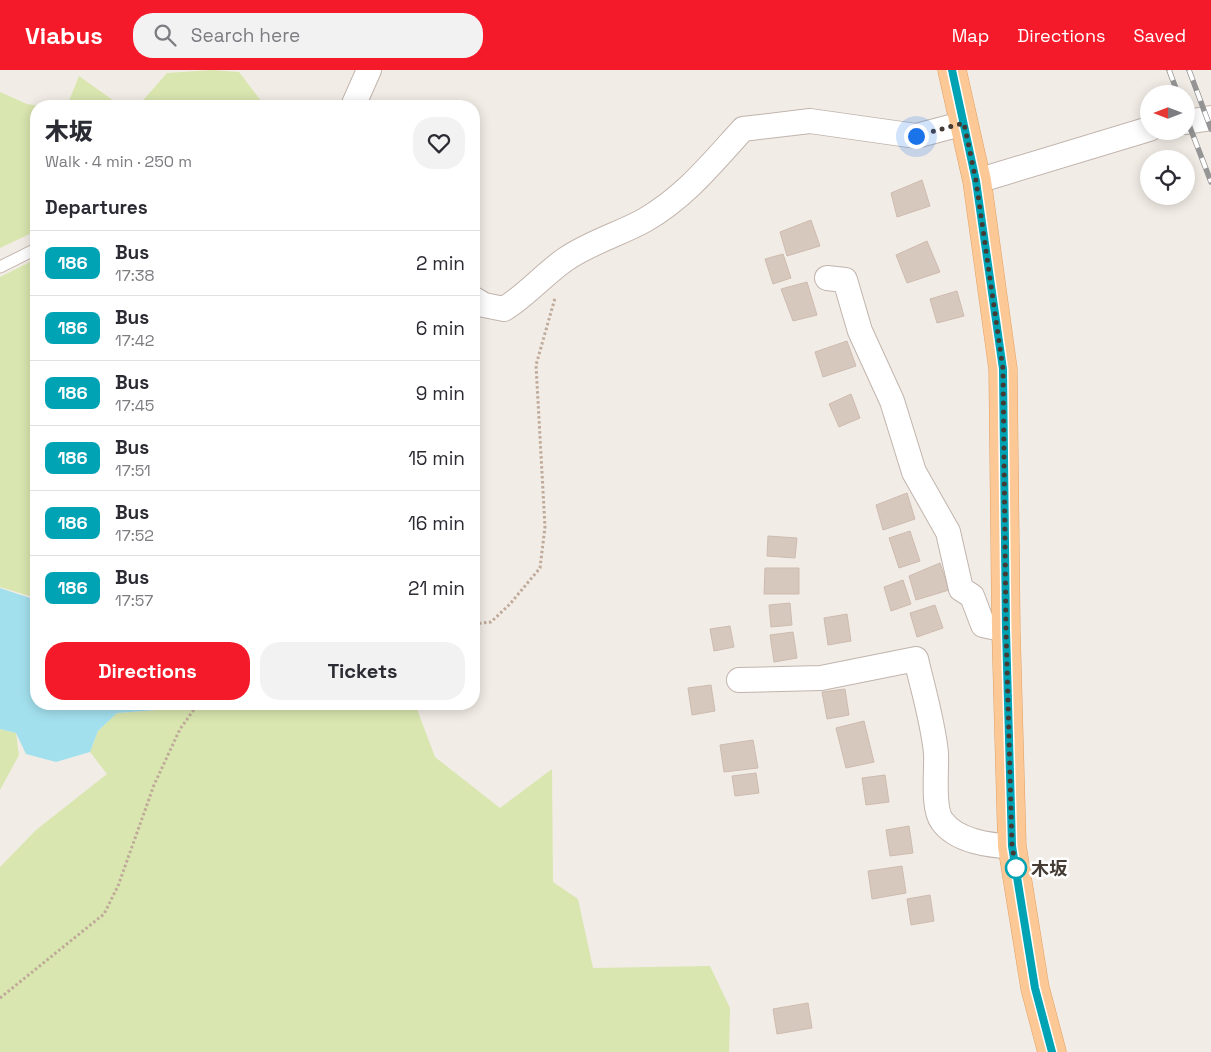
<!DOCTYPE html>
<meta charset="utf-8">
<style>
body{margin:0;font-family:"Space Grotesk","Noto Sans JP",sans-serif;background:#f2f2f3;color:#2b2b33;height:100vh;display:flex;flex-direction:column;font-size:19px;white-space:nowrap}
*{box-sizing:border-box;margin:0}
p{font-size:16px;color:#7c7c81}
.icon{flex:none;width:28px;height:28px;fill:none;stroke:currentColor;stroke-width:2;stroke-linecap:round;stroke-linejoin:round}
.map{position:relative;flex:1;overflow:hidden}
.sheet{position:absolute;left:30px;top:30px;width:450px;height:610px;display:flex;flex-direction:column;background:#fff;border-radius:20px;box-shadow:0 2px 12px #0003}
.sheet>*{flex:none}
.badge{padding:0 10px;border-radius:8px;font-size:18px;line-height:32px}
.needle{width:32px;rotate:270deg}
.buttons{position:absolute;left:1140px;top:15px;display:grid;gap:10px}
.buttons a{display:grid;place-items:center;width:55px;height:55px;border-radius:50%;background:#fff;box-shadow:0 2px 12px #0003;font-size:25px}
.you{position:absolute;width:25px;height:25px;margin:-12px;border:4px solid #fff;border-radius:50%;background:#1a73e8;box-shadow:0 0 0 8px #1a73e833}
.map>.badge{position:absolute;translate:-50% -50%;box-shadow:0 0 0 2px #fff}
h2{padding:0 15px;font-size:19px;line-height:45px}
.round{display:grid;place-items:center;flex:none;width:52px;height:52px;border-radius:20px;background:#f2f2f3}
.head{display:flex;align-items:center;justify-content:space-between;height:85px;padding:0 15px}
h1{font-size:24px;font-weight:800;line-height:38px}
.primary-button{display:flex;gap:10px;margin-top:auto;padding:10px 15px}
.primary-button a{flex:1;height:58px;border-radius:20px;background:#f51a2a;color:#fff;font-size:20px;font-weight:800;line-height:58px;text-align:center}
.primary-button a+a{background:#f2f2f3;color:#2b2b33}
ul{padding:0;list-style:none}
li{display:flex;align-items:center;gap:15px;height:65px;padding:0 15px;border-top:1px solid #e1e1e2}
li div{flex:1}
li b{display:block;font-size:19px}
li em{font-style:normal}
li .badge{min-width:55px;font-weight:700;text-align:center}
header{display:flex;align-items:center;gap:30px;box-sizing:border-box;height:70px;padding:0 25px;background:#f51a2a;color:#fff}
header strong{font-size:24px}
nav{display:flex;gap:28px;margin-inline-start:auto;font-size:18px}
.search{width:350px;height:45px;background:#f2f2f3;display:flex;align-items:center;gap:12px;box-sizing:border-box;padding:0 18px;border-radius:20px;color:#7c7c81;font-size:19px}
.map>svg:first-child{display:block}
</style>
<header>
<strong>Viabus</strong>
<div class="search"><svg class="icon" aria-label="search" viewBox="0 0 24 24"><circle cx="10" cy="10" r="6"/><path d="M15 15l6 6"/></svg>Search here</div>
<nav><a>Map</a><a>Directions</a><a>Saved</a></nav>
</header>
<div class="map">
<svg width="1211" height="982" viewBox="0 0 1211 982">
<rect width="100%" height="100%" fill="#f2ece6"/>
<path fill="#d9e6af" d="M212,0l27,2 26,34h-127l29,-33z
M79,6l42,30h-54z
M0,22l27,12 14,2h-5v125l-36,17z
M36,189v339l-36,-11v-310z
M176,634h239l20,53 65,51 52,-39 1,113 25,17 15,69 117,-2 20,42 -1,44h-729v-185l36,-37 71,-56 -17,-22 8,-21 19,-18 53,-4z
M0,659l16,4 3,22 -19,35z"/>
<path fill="#a3e0ee" d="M0,518l36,12v104h135l-1,5 -53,4 -19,18 -8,21 -34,10 -30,-8 -10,-21 -16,-4z"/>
<path fill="#d7c8be" stroke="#cebbaf" d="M922,110l8,26 -33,11 -6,-24z
M811,150l9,26 -33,10 -7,-24z
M927,171l13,31 -33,11 -11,-28z
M783,184l8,24 -18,6 -8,-25z
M807,212l10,33 -24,6 -12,-32z
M957,221l7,25 -27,7 -7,-24z
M847,271l9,25 -33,11 -8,-25z
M851,324l9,24 -21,9 -10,-23z
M907,423l8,26 -32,11 -7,-25z
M910,461l10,30 -21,7 -10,-30z
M768,466l29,2 -2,20 -28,-2z
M940,493l9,27 -33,10 -7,-24z
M765,498h34v26h-35z
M903,510l8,24 -20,7 -7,-24z
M790,533l2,22 -21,2 -2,-22z
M935,535l8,23 -26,9 -7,-24z
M847,544l4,27 -23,4 -4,-27z
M730,556l4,21 -20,4 -4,-22z
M793,562l4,26 -23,4 -4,-27z
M711,615l4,26 -23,4 -4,-27z
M845,619l4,26 -22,4 -5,-27z
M864,651l10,41 -28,6 -10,-40z
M753,670l5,28 -34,4 -4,-27z
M756,703l3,20 -24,3 -3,-20z
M885,705l4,27 -23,3 -4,-27z
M909,756l4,27 -23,3 -4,-26z
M902,796l4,27 -34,6 -4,-28z
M930,825l4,26 -23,4 -4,-26z
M808,933l4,25 -35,6 -4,-25z"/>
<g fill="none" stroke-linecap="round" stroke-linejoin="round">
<g stroke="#c1b4ac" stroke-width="13">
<path id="service" d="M0,197l36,-18"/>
</g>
<g stroke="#c1b4ac" stroke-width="26">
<path id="minor" d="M353,36l16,-36
M1186,52l25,-4
M977,111l172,-52
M827,208l18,2 15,51 32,70 22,71 34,60 13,57 11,7 11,29 23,5
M474,229l10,6 20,4c23,-14 40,-35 62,-50 25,-17 54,-25 79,-39 41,-24 67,-57 98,-91l67,-8 106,15 49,-13
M739,610l82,-2 95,-19c7,30 17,63 20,94 1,17 -4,55 6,68 14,20 48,25 70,25"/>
</g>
<g stroke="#e1a166" stroke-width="29">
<path id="primary" d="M952,0l25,111 26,188 3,261 6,216 23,142 17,64"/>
</g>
<path stroke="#bfaa9a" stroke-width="3" stroke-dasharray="2.5 2.5" stroke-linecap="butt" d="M474,554l17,-2 19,-18 30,-36 5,-41 -9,-162 19,-67
M0,928l104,-84 14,-28 36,-101 26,-56 18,-25"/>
<use href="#service" stroke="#fff" stroke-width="11"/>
<use href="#minor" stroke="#fff" stroke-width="24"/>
<use href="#primary" stroke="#fcc895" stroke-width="28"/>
<g stroke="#959595" stroke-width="5.5">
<path id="rail" d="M1169,0l9,24
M1189,0l22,59
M1186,47l25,65"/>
</g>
<use href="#rail" stroke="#fff" stroke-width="4" stroke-dasharray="11" stroke-linecap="butt"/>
</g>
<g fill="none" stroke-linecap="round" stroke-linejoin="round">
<g stroke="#fff" stroke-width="11">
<path id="line" d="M952,0l24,111 27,188 3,261 6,216 23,142 17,64"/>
</g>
<use href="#line" stroke="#00a3b4" stroke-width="8"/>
<path stroke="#453b35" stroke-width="5" stroke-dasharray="0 9" d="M916,66l48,-13 12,58 27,188 3,261 6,216 4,22"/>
</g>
<circle fill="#fff" stroke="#00a3b4" stroke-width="2.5" cx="1016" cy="798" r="10"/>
<g text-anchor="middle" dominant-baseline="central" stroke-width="5" stroke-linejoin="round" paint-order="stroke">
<g font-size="18" font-weight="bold" fill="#453b35" stroke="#fff" text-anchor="start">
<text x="1031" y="798">木坂</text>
</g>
</g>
</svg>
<div class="buttons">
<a><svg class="needle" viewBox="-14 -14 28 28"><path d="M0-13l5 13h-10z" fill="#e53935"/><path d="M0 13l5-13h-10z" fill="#7c7c81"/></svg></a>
<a><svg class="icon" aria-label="locate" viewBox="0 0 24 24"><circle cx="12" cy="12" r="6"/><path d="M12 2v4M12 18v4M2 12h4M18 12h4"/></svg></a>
</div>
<div class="you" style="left:916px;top:66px"></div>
<section class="sheet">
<div class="head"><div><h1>木坂</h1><p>Walk · 4 min · 250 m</p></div><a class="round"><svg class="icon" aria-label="heart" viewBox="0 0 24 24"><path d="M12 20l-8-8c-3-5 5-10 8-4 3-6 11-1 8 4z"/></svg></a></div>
<h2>Departures</h2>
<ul>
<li><span class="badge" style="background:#00a3b4;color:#fff">186</span><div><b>Bus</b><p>17:38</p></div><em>2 min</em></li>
<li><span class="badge" style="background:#00a3b4;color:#fff">186</span><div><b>Bus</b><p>17:42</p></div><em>6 min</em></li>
<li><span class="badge" style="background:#00a3b4;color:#fff">186</span><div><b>Bus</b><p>17:45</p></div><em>9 min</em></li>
<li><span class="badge" style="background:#00a3b4;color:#fff">186</span><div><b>Bus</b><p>17:51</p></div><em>15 min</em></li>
<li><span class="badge" style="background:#00a3b4;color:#fff">186</span><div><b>Bus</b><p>17:52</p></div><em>16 min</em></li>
<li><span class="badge" style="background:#00a3b4;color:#fff">186</span><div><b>Bus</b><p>17:57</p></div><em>21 min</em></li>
</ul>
<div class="primary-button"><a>Directions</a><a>Tickets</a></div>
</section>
</div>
